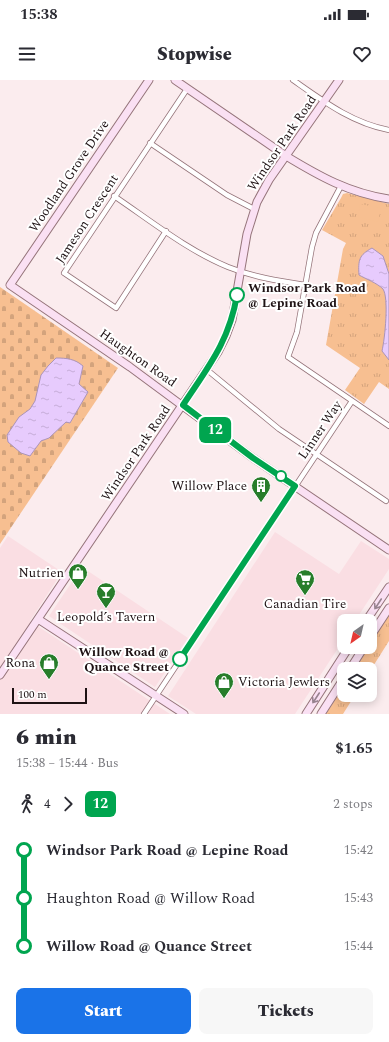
<!DOCTYPE html>
<meta charset="utf-8">
<style>
body{margin:0;font-family:Spectral,serif;background:#f7f7f7;color:#2b2b33;height:100vh;display:flex;flex-direction:column;font-size:15px;white-space:nowrap}
*{box-sizing:border-box;margin:0}
p{font-size:13px;color:#7c7c81}
.icon{flex:none;width:22px;height:22px;fill:none;stroke:currentColor;stroke-width:2;stroke-linecap:round;stroke-linejoin:round}
.map{position:relative;height:634px;overflow:hidden}
.panel{display:flex;flex-direction:column;background:#fff;flex:1}
.panel>*{flex:none}
.badge{padding:0 8px;border-radius:6px;font-size:14px;line-height:26px}
.needle{width:26px;rotate:214deg}
.fabs{position:absolute;left:337px;top:534px;display:grid;gap:8px}
.fabs a{display:grid;place-items:center;width:40px;height:40px;border-radius:8px;background:#fff;box-shadow:0 2px 10px #0003;font-size:20px}
.scale{position:absolute;left:12px;bottom:10px;width:75px;box-sizing:border-box;padding-left:4px;border:2px solid #1e1214;border-top:0;font-size:11px;line-height:14px;white-space:nowrap;color:#1e1214;-webkit-text-stroke:3px #fff;paint-order:stroke}
.map>.badge{position:absolute;translate:-50% -50%;box-shadow:0 0 0 2px #fff}
.legs{display:flex;align-items:center;gap:6px;height:44px;padding:0 16px;font-size:13px}
.legs p{margin-inline-start:auto}
.head{display:flex;align-items:center;justify-content:space-between;height:68px;padding:0 16px}
h1{font-size:22px;font-weight:800;line-height:30px}
.button{display:flex;gap:8px;margin-top:auto;padding:8px 16px}
.button a{flex:1;height:46px;border-radius:8px;background:#1a73e8;color:#fff;font-size:16px;font-weight:800;line-height:46px;text-align:center}
.button a+a{background:#f7f7f7;color:#2b2b33}
ul{padding:0 16px;list-style:none}
li{display:flex;align-items:center;gap:14px;height:48px;font-size:15px}
li i{display:grid;place-items:center;width:6px;height:100%;margin:0 5px;background:currentColor}
li i::after{content:'';width:10px;height:10px;margin:-5px;border:3px solid;border-radius:50%;background:#fff}
li p{margin-inline-start:auto}
li:first-child i{background:linear-gradient(#0000 50%,currentColor 0)}
li:last-child i{background:linear-gradient(currentColor 50%,#0000 0)}
.status{display:flex;justify-content:space-between;align-items:center;height:28px;padding:0 20px;background:#fff;direction:ltr}
.status svg{height:11px;fill:currentColor}
header{display:flex;justify-content:space-between;align-items:center;height:52px;padding:0 16px;background:#fff;font-size:18px;font-weight:800}
.map>svg:first-child{display:block}
</style>
<div class="status"><b>15:38</b><svg viewBox="0 0 49 12"><path d="M0 12V9h3v3zM5 12V6h3v6zM10 12V3h3v9zM15 12V0h3v12zM26 1h20v11H26zM47 4h2v5h-2z"/></svg></div>
<header><svg class="icon" aria-label="menu" viewBox="0 0 24 24"><path d="M4 6h16M4 12h16M4 18h16"/></svg>Stopwise<svg class="icon" aria-label="heart" viewBox="0 0 24 24"><path d="M12 20l-8-8c-3-5 5-10 8-4 3-6 11-1 8 4z"/></svg></header>
<div class="map">
<svg width="389" height="634" viewBox="0 0 389 634">
<defs>
<pattern id="grass-tufts" width="24" height="20" patternUnits="userSpaceOnUse"><rect width="24" height="20" fill="#f7bf91"/><path d="M3 7l-1-3M5 7V3M7 7l1-3M15 17l-1-3M17 17v-4M19 17l1-3" fill="none" stroke="#d3a37c"/></pattern>
<pattern id="cemetery-stones" width="16" height="16" patternUnits="userSpaceOnUse"><rect width="16" height="16" fill="#f7bf91"/><path d="M2 7V4a2 2 0 0 1 4 0v3zM10 15v-3a2 2 0 0 1 4 0v3z" fill="#d3a37c"/></pattern>
<pattern id="water-ripples" width="26" height="14" patternUnits="userSpaceOnUse"><rect width="26" height="14" fill="#e7cbfd"/><path d="M2 4q2-2 4 0t4 0M15 11q2-2 4 0t4 0" fill="none" stroke="#c6add8"/></pattern>
</defs>
<rect width="100%" height="100%" fill="#fbecee"/>
<path fill="#fadee3" d="M275,452l64,42 22,-33 28,18v10l-34,52h-11v18l-49,75h-99l-28,-18z
M8,456l54,36 -32,49 140,93h-170v-166z
M82,487l106,71 -33,49 -106,-71z"/>
<path fill="url(#grass-tufts)" d="M347,113l42,11v185l-10,-7 -15,22 -19,-14 15,-22 -34,-23 17,-96 3,-6 -24,-13 19,-32 2,-4z
M389,535v26l-19,30v-2h-15l14,-22h1v-2z
M344,606v9h11l-12,19h-17z"/>
<path fill="url(#cemetery-stones)" d="M0,207l118,81 -118,176z"/>
<path fill="#f7bf91" d="M360,124l21,4 -3,14 -20,-5z"/>
<path fill="url(#water-ripples)" stroke="#ab94b7" d="M372,168l11,8 6,18v86l-7,-9c3,-13 7,-53 1,-62 -6,-6 -17,-10 -24,-14 -1,-15 0,-20 13,-27z
M56,278c11,0 19,1 27,8l-4,18 9,8 -18,31 -4,-1 -17,16 -8,3 -11,15 -9,-3 -13,-11 -1,-7 12,-18 11,-8 5,-8 6,-26 7,-9z"/>
<g fill="none" stroke-linecap="round" stroke-linejoin="round">
<g stroke="#95747a" stroke-width="6">
<path id="street" d="M293,0c30,21 59,43 96,50
M150,63l77,52 27,14
M341,106l-25,47 -4,14 -15,85 -9,25 101,69
M114,116c37,25 73,54 114,71 25,10 51,14 77,18
M166,151l-50,77 -52,-35 123,-184
M206,289l73,60 107,72
M144,634l208,-313"/>
</g>
<g stroke="#95747a" stroke-width="9">
<path id="secondary" d="M149,0l-139,205 120,82 123,91 136,92
M175,0l111,76c33,20 63,37 103,43
M38,539l146,95
M366,541l23,-34
M370,557l19,-29
M350,589l14,-22
M0,595l218,-323 8,-16 6,-16 15,-86 10,-32 12,-22 70,-100
M306,634l43,-67
M321,634l23,-36"/>
</g>
<use href="#street" stroke="#fff" stroke-width="4.5"/>
<use href="#secondary" stroke="#fae0f3" stroke-width="7"/>
</g>
<defs><path id="oneway-shaft" d="M-6 0H5M1.5-3L5.5 0L1.5 3" fill="none" stroke-width="1.6" stroke-linecap="round" stroke-linejoin="round"/></defs>
<g stroke="#97838f">
<use href="#oneway-shaft" transform="translate(378 524) rotate(123)"/>
<use href="#oneway-shaft" transform="translate(316 618) rotate(123)"/>
</g>
<g fill="none" stroke-linecap="round" stroke-linejoin="round">
<g stroke="#fff" stroke-width="9">
<path id="line-1" d="M180,579l115,-173 -42,-28 -70,-53c25,-38 46,-63 54,-110"/>
</g>
<use href="#line-1" stroke="#00a54f" stroke-width="6"/>
</g>
<defs>
<g id="building-pin" transform="scale(1)"><path d="M0 17L-7.5 6A9.5 9.5 0 1 1 7.5 6Z" fill="#277d2a" stroke="#fff"/><path d="M-4-6H4V6H1V3H-1V6H-4ZM-2.5-4.3h1.7v1.8h-1.7ZM.8-4.3h1.7v1.8H.8ZM-2.5-1h1.7V.8h-1.7ZM.8-1h1.7V.8H.8Z" fill="#fff"/></g>
<g id="shop-pin" transform="scale(1)"><path d="M0 17L-7.5 6A9.5 9.5 0 1 1 7.5 6Z" fill="#277d2a" stroke="#fff"/><path d="M-5-2.5h2.3a2.7 3.5 0 0 1 5.4 0H5L5.5 6h-11ZM-1.5-2.5h3a1.5 2.3 0 0 0-3 0Z" fill="#fff"/></g>
<g id="supermarket-pin" transform="scale(1)"><path d="M0 17L-7.5 6A9.5 9.5 0 1 1 7.5 6Z" fill="#277d2a" stroke="#fff"/><path d="M-6-5.5h2.5l.6 2H6L4.5 2H-2.5L-4.4-4H-6ZM-1.5 3.2a1.3 1.3 0 1 0 .1 0ZM3 3.2a1.3 1.3 0 1 0 .1 0Z" fill="#fff"/></g>
<g id="bar-pin" transform="scale(1)"><path d="M0 17L-7.5 6A9.5 9.5 0 1 1 7.5 6Z" fill="#277d2a" stroke="#fff"/><path d="M-6-5H6L.8 .8V4.5H3.5V6h-7V4.5H-.8V.8Z" fill="#fff"/></g>
</defs>
<g fill-rule="evenodd">
<use href="#building-pin" x="261" y="406"/>
<use href="#shop-pin" x="78" y="493"/>
<use href="#supermarket-pin" x="305" y="499"/>
<use href="#bar-pin" x="106" y="512"/>
<use href="#shop-pin" x="49" y="583"/>
<use href="#shop-pin" x="224" y="602"/>
</g>
<g fill="#fff" stroke="#00a54f" stroke-width="2">
<circle cx="237" cy="215" r="7"/>
<circle cx="281" cy="396" r="5"/>
<circle cx="180" cy="579" r="7"/>
</g>
<g text-anchor="middle" dominant-baseline="central" stroke-width="4" stroke-linejoin="round" paint-order="stroke">
<g font-size="13" fill="#1e1214" stroke="#fff">
<text transform="translate(282 63) rotate(-56)">Windsor Park Road</text>
<text transform="translate(69 96) rotate(-56)">Woodland Grove Drive</text>
<text transform="translate(87 139) rotate(-57)">Jameson Crescent</text>
<text transform="translate(138 278) rotate(35)">Haughton Road</text>
<text transform="translate(320 350) rotate(-56)">Linner Way</text>
<text transform="translate(136 373) rotate(-56)">Windsor Park Road</text>
</g>
<g font-size="13" font-weight="bold" fill="#1e1214" stroke="#fff" text-anchor="start">
<text x="248" y="208">Windsor Park Road<tspan x="248" dy="15">@ Lepine Road</tspan></text>
<text x="169" y="572" text-anchor="end">Willow Road @<tspan x="169" dy="15">Quance Street</tspan></text>
</g>
<g font-size="13" fill="#1e1214" stroke="#fff" text-anchor="end">
<text x="247" y="406">Willow Place</text>
<text x="64" y="493">Nutrien</text>
<text x="305" y="524" text-anchor="middle">Canadian Tire</text>
<text x="106" y="537" text-anchor="middle">Leopold’s Tavern</text>
<text x="35" y="583">Rona</text>
<text x="238" y="602" text-anchor="start">Victoria Jewlers</text>
</g>
</g>
</svg>
<div class="fabs">
<a><svg class="needle" viewBox="-14 -14 28 28"><path d="M0-13l5 13h-10z" fill="#e53935"/><path d="M0 13l5-13h-10z" fill="#7c7c81"/></svg></a>
<a><svg class="icon" aria-label="layers" viewBox="0 0 24 24"><path d="M12 4l9 5-9 5-9-5zM3 14l9 5 9-5"/></svg></a>
</div>
<div class="scale">100 m</div>
<b class="badge" style="left:215px;top:350px;background:#00a54f;color:#fff">12</b>
</div>
<section class="panel">
<div class="head"><div><h1>6 min</h1><p>15:38 – 15:44 · Bus</p></div><b>$1.65</b></div>
<div class="legs"><svg class="icon" aria-label="walk" viewBox="0 0 24 24"><circle cx="13" cy="4" r="2"/><path d="M13 8l-2 6 4 7M11 14l-3 7M7 12l3-4h3l4 4"/></svg>4<svg class="icon" aria-label="forward" viewBox="0 0 24 24"><path d="M9 5l7 7-7 7"/></svg><b class="badge" style="background:#00a54f;color:#fff">12</b><p>2 stops</p></div>
<ul>
<li><i style="color:#00a54f"></i><b>Windsor Park Road @ Lepine Road</b><p>15:42</p></li>
<li><i style="color:#00a54f"></i><span>Haughton Road @ Willow Road</span><p>15:43</p></li>
<li><i style="color:#00a54f"></i><b>Willow Road @ Quance Street</b><p>15:44</p></li>
</ul>
<div class="button"><a>Start</a><a>Tickets</a></div>
</section>
